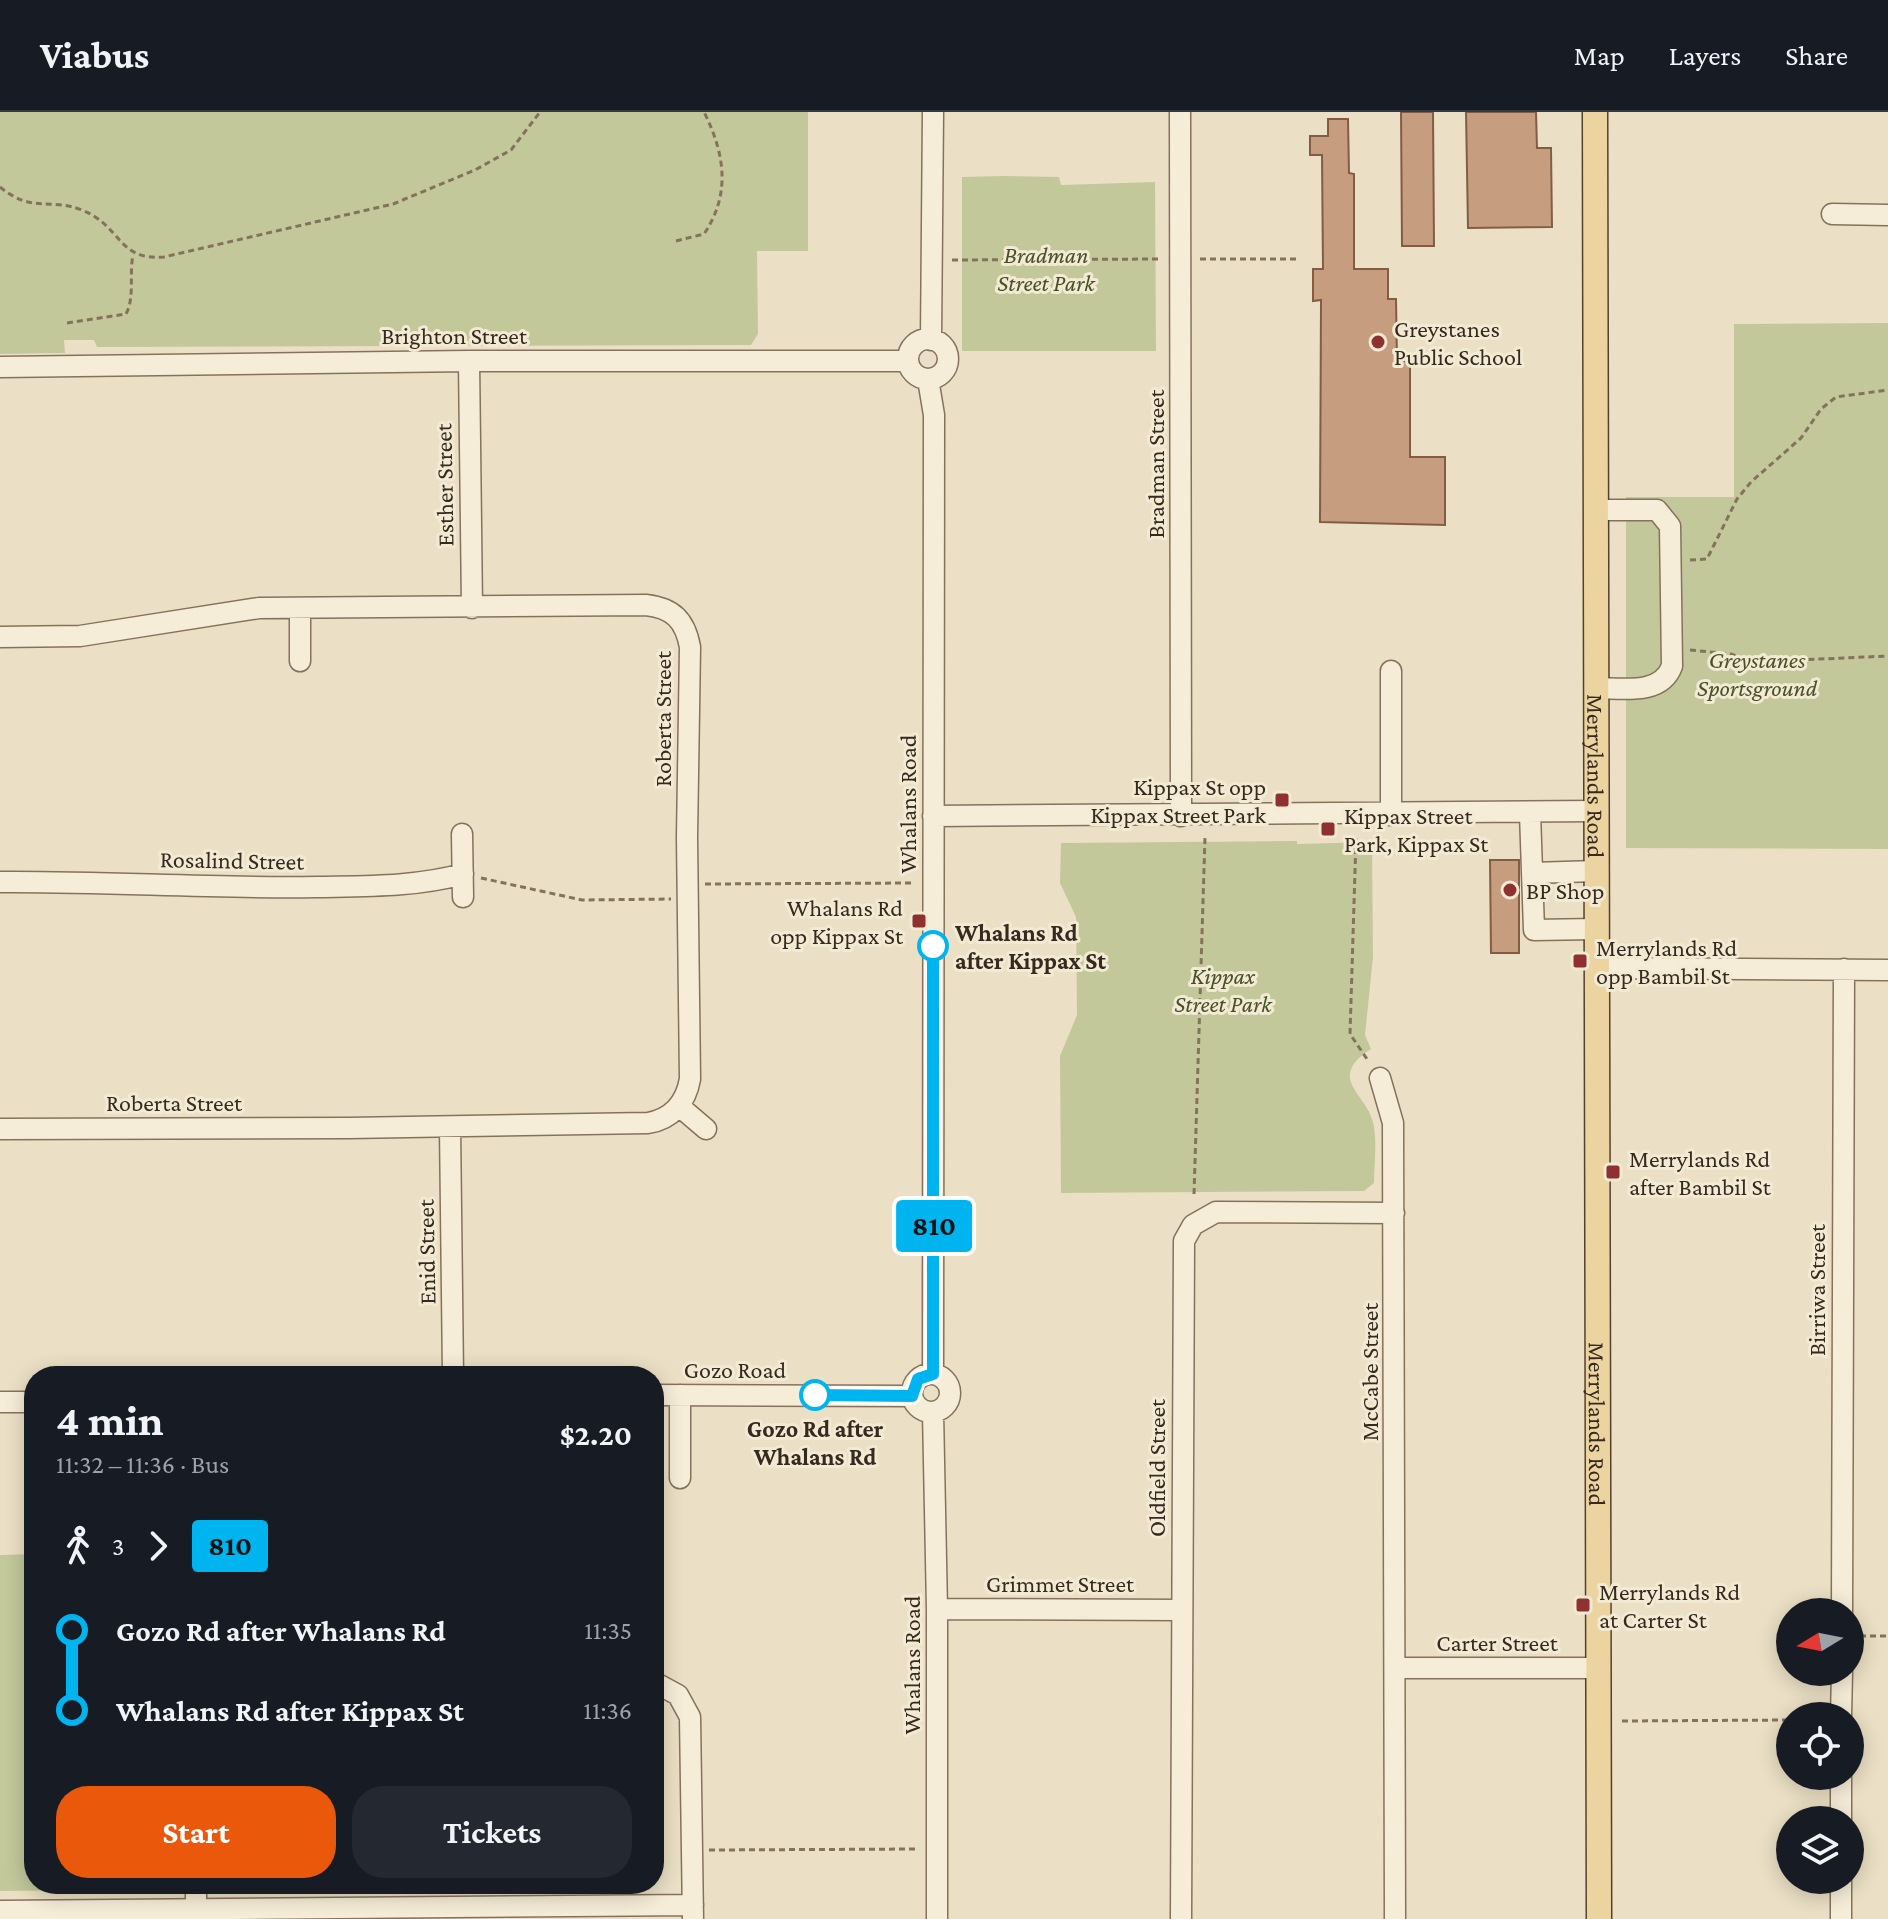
<!DOCTYPE html>
<meta charset="utf-8">
<style>
body{margin:0;font-family:"Crimson Pro",serif;background:#242831;color:#f1f3f6;height:100vh;display:flex;flex-direction:column;font-size:30px;white-space:nowrap}
*{box-sizing:border-box;margin:0}
p{font-size:26px;color:#9ea1a6}
.icon{flex:none;width:44px;height:44px;fill:none;stroke:currentColor;stroke-width:2;stroke-linecap:round;stroke-linejoin:round}
.map{position:relative;flex:1;overflow:hidden}
.drawer{position:absolute;left:24px;top:1254px;width:640px;height:528px;display:flex;flex-direction:column;background:#171b24;border-radius:32px;box-shadow:0 4px 20px #0003}
.drawer>*{flex:none}
.badge{padding:0 16px;border-radius:6px;font-size:28px;line-height:52px}
.needle{width:52px;rotate:260deg}
.tools{position:absolute;left:1776px;top:1486px;display:grid;gap:16px}
.tools a{display:grid;place-items:center;width:88px;height:88px;border-radius:50%;background:#171b24;box-shadow:0 4px 20px #0003;font-size:40px}
.map>.badge{position:absolute;translate:-50% -50%;box-shadow:0 0 0 4px #fff}
.legs{display:flex;align-items:center;gap:12px;height:88px;padding:0 32px;font-size:26px}
.legs p{margin-inline-start:auto}
.head{display:flex;align-items:center;justify-content:space-between;height:136px;padding:0 32px}
h1{font-size:44px;font-weight:700;line-height:60px}
.action{display:flex;gap:16px;margin-top:auto;padding:16px 32px}
.action a{flex:1;height:92px;border-radius:32px;background:#ea580c;color:#fff;font-size:32px;font-weight:700;line-height:92px;text-align:center}
.action a+a{background:#242831;color:#f1f3f6}
ul{padding:0 32px;list-style:none}
li{display:flex;align-items:center;gap:28px;height:80px;font-size:30px}
li i{display:grid;place-items:center;width:12px;height:100%;margin:0 10px;background:currentColor}
li i::after{content:'';width:20px;height:20px;margin:-10px;border:6px solid;border-radius:50%;background:#171b24}
li p{margin-inline-start:auto}
li:first-child i{background:linear-gradient(#0000 50%,currentColor 0)}
li:last-child i{background:linear-gradient(currentColor 50%,#0000 0)}
header{display:flex;align-items:center;gap:48px;box-sizing:border-box;height:112px;padding:0 40px;background:#171b24;border-bottom:2px solid #363941}
header strong{font-size:38px}
nav{display:flex;gap:44px;margin-inline-start:auto;font-size:28px}
.map>svg:first-child{display:block}
</style>
<header>
<strong>Viabus</strong>
<nav><a>Map</a><a>Layers</a><a>Share</a></nav>
</header>
<div class="map">
<svg width="1888" height="1807" viewBox="0 0 1888 1807">
<rect width="100%" height="100%" fill="#ebe0c5"/>
<path fill="#c2c89a" d="M0,0h808v139h-51l1,83 -7,11 -654,2 -3,-7h-30l1,13 -65,1z
M1002,64l57,1 2,8 94,-3 1,169h-194v-174z
M1888,211v526l-262,-1v-351h108v-173z
M1297,729v3l75,-2 1,115 -8,78 6,14c-44,28 -7,44 1,70 6,18 2,45 2,64l-10,8 -303,2 -1,-137 17,-41 -1,-98 -16,-34 1,-40z
M34,1442v330h62v6l-96,1v-336z"/>
<path fill="#c69d7e" stroke="#825d44" stroke-width="2" d="M1401,0h32l1,134h-32z
M1466,0h70l1,36h14l1,79 -84,1z
M1328,7h20l1,54 5,1v95h34v30h8l1,62h13v96h35v68l-125,-3 1,-222 -8,1v-32h10l-1,-114h-12v-19h18z
M1490,748h29v93h-28z"/>
<g fill="none" stroke-linecap="round" stroke-linejoin="round">
<g stroke="#85725d" stroke-width="23">
<path id="minor" d="M1180,0l1,704
M1832,102l56,1
M908 247a20 20 0 1 1 40 0a20 20 0 1 1-40 0Z
M931,228l2,-228
M469,249l3,247
M0,255l469,-6h439
M928,267l6,36 -1,959
M1596,398h61l13,16 2,140c-11,30 -50,22 -76,22
M300,497v52
M0,525l80,-1 179,-28 387,-3c27,3 39,15 44,42l-3,191 3,241c-4,23 -18,40 -42,44l-299,5 -349,1
M1391,559v144
M1530,701l4,117 62,-1
M933,704l663,-5
M462,722l1,63
M1532,761l64,-2
M0,770c106,-1 211,7 317,5 50,-1 98,0 146,-13
M1597,856l291,2
M1380,966l13,45 2,796
M679,994l27,23
M450,1015l3,249
M912 1281a19 19 0 1 1 38 0a19 19 0 1 1-38 0Z
M654,1283l258,1
M0,1290h34
M933,1300l4,197v310
M680,1366v-83
M937,1497l245,1
M1842,1500l2,-643
M1395,1556h203
M654,1570l24,13 12,22 3,202
M1841,1604l1,-44
M1841,1708v-44
M196,1772v24
M0,1799l693,-6
M1181,1807l3,-678 9,-16 23,-13 178,1
M1841,1807v-39"/>
</g>
<g stroke="#534130" stroke-width="27">
<g id="major">
<path id="s1" d="M1595,0l4,1807"/>
</g>
</g>
<path stroke="#85725d" stroke-width="3" stroke-dasharray="6 4" stroke-linecap="butt" d="M0,75c33,27 49,10 82,23 40,16 35,51 82,47l229,-53 82,-34 36,-20 29,-38
M676,129l28,-7c27,-40 21,-80 0,-122
M1200,147h97
M952,148l208,-1
M67,211l59,-9c9,-17 3,-40 7,-59
M1690,448l17,-1 30,-60 14,-17 50,-44 20,-29 15,-12 52,-7
M1690,538l41,4 23,8 134,-6
M1356,726l-6,196 19,28
M481,766l101,22 89,-1
M705,772l208,-1
M1194,1082l11,-357
M1850,1524h38
M1622,1609l168,-1
M709,1738l208,-1"/>
<use href="#minor" stroke="#f6edd8" stroke-width="20"/>
<use href="#major" stroke="#ebd4a0" stroke-width="24"/>
</g>
<g fill="none" stroke-linecap="round" stroke-linejoin="round">
<g stroke="#fff" stroke-width="18">
<path id="line-1" d="M815,1283l97,1 6,-17 15,-5v-428"/>
</g>
<use href="#line-1" stroke="#00b5ef" stroke-width="12"/>
</g>
<g fill="#8f3131" stroke="#f3ead4" stroke-width="3">
<circle cx="1378" cy="230" r="8"/>
<rect x="1274" y="680" width="16" height="16" rx="4"/>
<rect x="1320" y="709" width="16" height="16" rx="4"/>
<circle cx="1510" cy="778" r="8"/>
<rect x="911" y="801" width="16" height="16" rx="4"/>
<rect x="1572" y="841" width="16" height="16" rx="4"/>
<rect x="1605" y="1052" width="16" height="16" rx="4"/>
<rect x="1575" y="1485" width="16" height="16" rx="4"/>
</g>
<g fill="#fff" stroke="#00b5ef" stroke-width="4">
<circle cx="933" cy="834" r="14"/>
<circle cx="815" cy="1283" r="14"/>
</g>
<g text-anchor="middle" dominant-baseline="central" stroke-width="6" stroke-linejoin="round" paint-order="stroke">
<g font-size="24" font-style="italic" fill="#465127" stroke="#f3ead4">
<text x="1046" y="142">Bradman<tspan x="1046" dy="28">Street Park</tspan></text>
<text x="1757" y="547">Greystanes<tspan x="1757" dy="28">Sportsground</tspan></text>
<text x="1223" y="863">Kippax<tspan x="1223" dy="28">Street Park</tspan></text>
</g>
<g font-size="24" fill="#362a1f" stroke="#f3ead4" text-anchor="start">
<text x="1394" y="216">Greystanes<tspan x="1394" dy="28">Public School</tspan></text>
<text x="1266" y="674" text-anchor="end">Kippax St opp<tspan x="1266" dy="28">Kippax Street Park</tspan></text>
<text x="1344" y="703">Kippax Street<tspan x="1344" dy="28">Park, Kippax St</tspan></text>
<text x="1526" y="778">BP Shop</text>
<text x="903" y="795" text-anchor="end">Whalans Rd<tspan x="903" dy="28">opp Kippax St</tspan></text>
<text x="1596" y="835">Merrylands Rd<tspan x="1596" dy="28">opp Bambil St</tspan></text>
<text x="1629" y="1046">Merrylands Rd<tspan x="1629" dy="28">after Bambil St</tspan></text>
<text x="1599" y="1479">Merrylands Rd<tspan x="1599" dy="28">at Carter St</tspan></text>
</g>
<g font-size="24" fill="#362a1f" stroke="#f3ead4">
<text x="454" y="223">Brighton Street</text>
<text transform="translate(1155 352) rotate(-90)">Bradman Street</text>
<text transform="translate(444 373) rotate(-91)">Esther Street</text>
<text transform="translate(662 607) rotate(-90)">Roberta Street</text>
<text stroke="none"><textPath href="#s1" startOffset="664">Merrylands Road</textPath></text>
<text transform="translate(907 692) rotate(-90)">Whalans Road</text>
<text transform="translate(232 748) rotate(1)">Rosalind Street</text>
<text x="174" y="990">Roberta Street</text>
<text transform="translate(426 1140) rotate(-91)">Enid Street</text>
<text transform="translate(1816 1178) rotate(-90)">Birriwa Street</text>
<text x="735" y="1257">Gozo Road</text>
<text transform="translate(1369 1260) rotate(-90)">McCabe Street</text>
<text stroke="none"><textPath href="#s1" startOffset="1312">Merrylands Road</textPath></text>
<text transform="translate(1156 1356) rotate(-90)">Oldfield Street</text>
<text x="1060" y="1471">Grimmet Street</text>
<text x="1497" y="1530">Carter Street</text>
<text transform="translate(911 1553) rotate(-90)">Whalans Road</text>
</g>
<g font-size="24" font-weight="bold" fill="#362a1f" stroke="#f3ead4" text-anchor="start">
<text x="955" y="820">Whalans Rd<tspan x="955" dy="28">after Kippax St</tspan></text>
<text x="815" y="1316" text-anchor="middle">Gozo Rd after<tspan x="815" dy="28">Whalans Rd</tspan></text>
</g>
</g>
</svg>
<div class="tools">
<a><svg class="needle" viewBox="-14 -14 28 28"><path d="M0-13l5 13h-10z" fill="#e53935"/><path d="M0 13l5-13h-10z" fill="#9ea1a6"/></svg></a>
<a><svg class="icon" aria-label="locate" viewBox="0 0 24 24"><circle cx="12" cy="12" r="6"/><path d="M12 2v4M12 18v4M2 12h4M18 12h4"/></svg></a>
<a><svg class="icon" aria-label="layers" viewBox="0 0 24 24"><path d="M12 4l9 5-9 5-9-5zM3 14l9 5 9-5"/></svg></a>
</div>
<b class="badge" style="left:934px;top:1114px;background:#00b5ef;color:#111">810</b>
<section class="drawer">
<div class="head"><div><h1>4 min</h1><p>11:32 – 11:36 · Bus</p></div><b>$2.20</b></div>
<div class="legs"><svg class="icon" aria-label="walk" viewBox="0 0 24 24"><circle cx="13" cy="4" r="2"/><path d="M13 8l-2 6 4 7M11 14l-3 7M7 12l3-4h3l4 4"/></svg>3<svg class="icon" aria-label="forward" viewBox="0 0 24 24"><path d="M9 5l7 7-7 7"/></svg><b class="badge" style="background:#00b5ef;color:#111">810</b></div>
<ul>
<li><i style="color:#00b5ef"></i><b>Gozo Rd after Whalans Rd</b><p>11:35</p></li>
<li><i style="color:#00b5ef"></i><b>Whalans Rd after Kippax St</b><p>11:36</p></li>
</ul>
<div class="action"><a>Start</a><a>Tickets</a></div>
</section>
</div>
